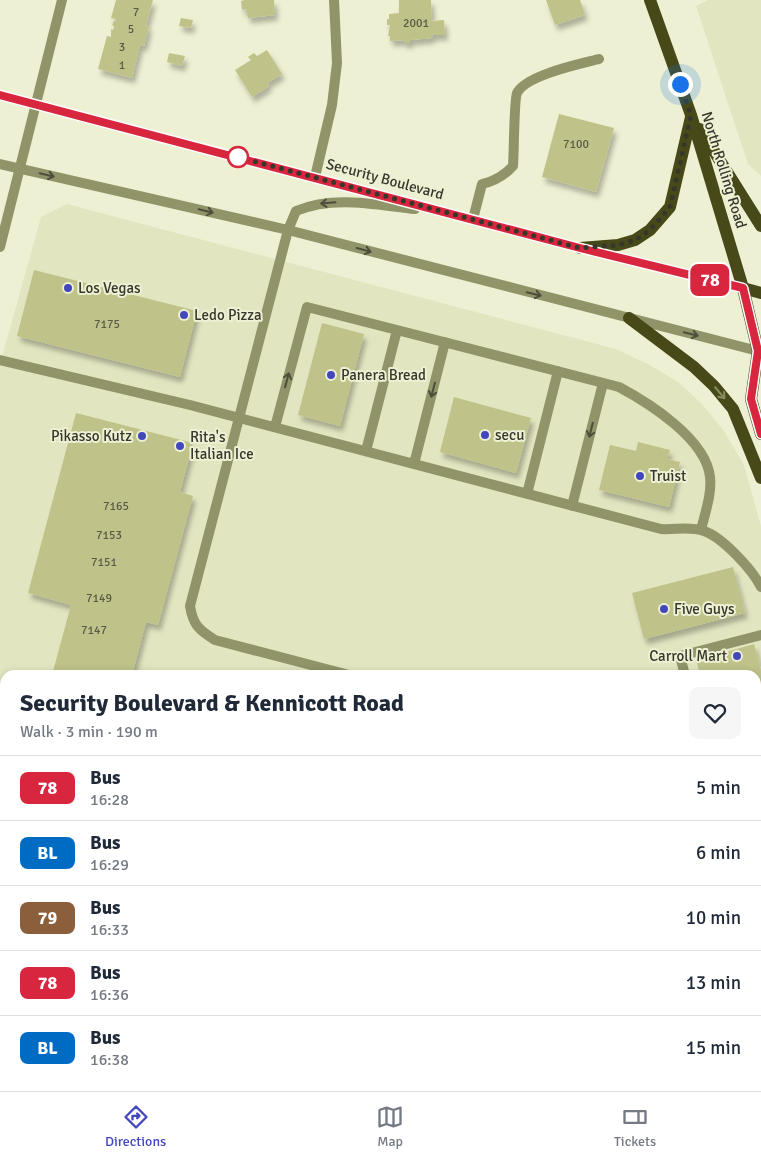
<!DOCTYPE html>
<meta charset="utf-8">
<style>
body{margin:0;font-family:Signika,sans-serif;background:#f6f6f7;color:#1f2937;height:100vh;display:flex;flex-direction:column;font-size:19px;white-space:nowrap}
*{box-sizing:border-box;margin:0}
p{font-size:16px;color:#747a83}
.icon{flex:none;width:28px;height:28px;fill:none;stroke:currentColor;stroke-width:2;stroke-linecap:round;stroke-linejoin:round}
.map{position:relative;flex:1;overflow:hidden}
.panel{position:absolute;left:0px;top:670px;width:761px;height:421px;display:flex;flex-direction:column;background:#fff;border-radius:15px 15px 0 0;box-shadow:0 2px 8px #0003}
.panel>*{flex:none}
.badge{padding:0 10px;border-radius:8px;font-size:18px;line-height:32px}
.you{position:absolute;width:25px;height:25px;margin:-12px;border:4px solid #fff;border-radius:50%;background:#1a73e8;box-shadow:0 0 0 8px #1a73e833}
.map>.badge{position:absolute;translate:-50% -50%;box-shadow:0 0 0 2px #fff}
.round{display:grid;place-items:center;flex:none;width:52px;height:52px;border-radius:10px;background:#f6f6f7}
.headline{display:flex;align-items:center;justify-content:space-between;height:85px;padding:0 20px}
h1{font-size:24px;font-weight:700;line-height:38px}
ul{padding:0;list-style:none}
li{display:flex;align-items:center;gap:15px;height:65px;padding:0 20px;border-top:1px solid #e0e1e3}
li div{flex:1}
li b{display:block;font-size:19px}
li em{font-style:normal}
li .badge{min-width:55px;font-weight:700;text-align:center}
.tabs{display:flex;justify-content:space-around;align-items:center;height:70px;border-top:1px solid #e0e1e3;background:#fff;font-size:14px;color:#747a83}
.tabs a{display:grid;justify-items:center;gap:2px}
.tabs .active{color:#4347bc}
.map>svg:first-child{display:block}
</style>
<div class="map">
<svg width="761" height="1091" viewBox="0 0 761 1091">
<defs>
<filter id="shadow"><feDropShadow dx="3" dy="5.5" stdDeviation="2.5" flood-color="#0004"/></filter>
</defs>
<rect width="100%" height="100%" fill="#edf0d2"/>
<path fill="#e2e6c0" d="M708,0h53v176l-13,-12 -52,-158z
M67,204l549,145 32,15 30,18 24,22 22,27 20,34 17,61v252l-5,1v-104h-751v385l-5,6v-702l41,-147z"/>
<path fill="#bfc38a" filter="url(#shadow)" d="M116,0h37l-7,26 3,1 -5,19 -4,-1 -8,33 -34,-9 9,-33 4,1v-8l2,1 1,-4 -2,-1 2,-4h2v-2l-5,-1z
M245,0h29l1,15 -27,3 -2,-9 -4,1 -1,-9z
M399,0h32l1,21 12,-1 1,15h-12l-2,3 -21,2v3h-6v-3l-14,1v-5h-2l2,-11h-3v-6h2v-5l10,-1z
M546,0h34l5,15 -30,10z
M181,18l12,2 -2,8 -12,-2z
M267,50l15,24 -15,9 2,3 -17,11 -17,-27 16,-10 -3,-3 6,-4 3,3z
M169,53l16,3 -3,10 -15,-4z
M559,114l55,14 -18,64 -54,-15z
M34,270l163,41 -17,66 -163,-41z
M322,323l42,11 -24,92 -42,-11z
M454,397l77,21 -15,55 -76,-21z
M76,413l117,30 -13,49 13,4 -35,129 -12,-3 -14,53h-80l19,-70 -43,-12z
M638,442l32,8 -3,9 13,3 -11,45 -70,-17 11,-45 26,6z
M733,567l12,46 -101,26 -12,-46z
M754,644l7,26v61l-5,2v-58h-56l-3,-12 30,-8 -1,-3z
M5,732v148l-5,-8v-137z
M761,933v152h-1l-4,-15v-136z
M86,1086h44l6,5h-54z
M256,1086h41l-4,5h-41z
M638,1086h39v5h-38z"/>
<g fill="none" stroke-linecap="round" stroke-linejoin="round">
<path stroke="#919468" stroke-width="10" d="M473,219l9,-35c13,-3 22,-8 31,-18 1,-11 1,-67 4,-73 9,-18 63,-29 82,-34
M288,230l-98,376c3,19 9,24 25,34l134,35
M0,360l190,45 471,124c14,1 29,-3 43,2 18,6 48,38 57,56
M275,427l32,-120 90,23
M366,451l31,-121 222,57c30,16 87,52 91,90 2,17 -5,36 -9,53
M414,464l31,-122
M527,494l31,-123
M572,506l31,-123
M685,675l-5,-19 81,-21
M756,751l5,-1
M0,912l5,2"/>
<path stroke="#919468" stroke-width="10" d="M315,177l17,-72 5,-42 -3,-63
M0,247l62,-247
M580,1086v5
M17,1091l4,-5"/>
<path stroke="#919468" stroke-width="10" d="M0,95l580,153 163,40
M0,164l288,66 470,121
M288,230l8,-19c38,-16 80,-6 119,-2
M756,815l5,-1
M391,1091l4,-5"/>
<path stroke="#474918" stroke-width="12" d="M650,0l41,115 52,173 15,63 3,4
M700,129l61,97
M580,248l38,-3 17,-5 15,-10 20,-23 21,-90
M743,288l18,5
M629,318l65,49 20,19 19,23 28,69
M758,351l-7,48 10,35"/>
</g>
<defs><path id="oneway-shaft" d="M-6 0H5M1.5-3L5.5 0L1.5 3" fill="none" stroke-width="1.6" stroke-linecap="round" stroke-linejoin="round" transform="scale(1.25)"/></defs>
<g stroke="#4d4e3b">
<use href="#oneway-shaft" transform="translate(47 175) rotate(13)"/>
<use href="#oneway-shaft" transform="translate(328 203) rotate(175)"/>
<use href="#oneway-shaft" transform="translate(206 211) rotate(13)"/>
<use href="#oneway-shaft" transform="translate(364 250) rotate(15)"/>
<use href="#oneway-shaft" transform="translate(534 294) rotate(14)"/>
<use href="#oneway-shaft" transform="translate(691 334) rotate(14)"/>
<use href="#oneway-shaft" transform="translate(287 380) rotate(-75)"/>
<use href="#oneway-shaft" transform="translate(433 390) rotate(105)"/>
<use href="#oneway-shaft" transform="translate(591 430) rotate(104)"/>
</g>
<use stroke="#898c62" href="#oneway-shaft" transform="translate(720 393) rotate(50)"/>
<g fill="none" stroke-linecap="round" stroke-linejoin="round">
<g stroke="#fff" stroke-width="11">
<path id="line" d="M0,95l580,153 163,40 15,63 -7,48 10,35"/>
</g>
<use href="#line" stroke="#d7263d" stroke-width="8"/>
<path stroke="#36372c" stroke-width="5" stroke-dasharray="0 9" d="M238,157l342,91 38,-3 17,-5 15,-10 20,-23 21,-92 -11,-31"/>
</g>
<circle fill="#fff" stroke="#d7263d" stroke-width="2.5" cx="238" cy="157" r="10"/>
<g fill="#4347bc" stroke="#edf0d2" stroke-width="2">
<circle cx="68" cy="288" r="5"/>
<circle cx="184" cy="315" r="5"/>
<circle cx="331" cy="375" r="5"/>
<circle cx="485" cy="435" r="5"/>
<circle cx="142" cy="436" r="5"/>
<circle cx="180" cy="446" r="5"/>
<circle cx="640" cy="476" r="5"/>
<circle cx="664" cy="609" r="5"/>
<circle cx="737" cy="656" r="5"/>
</g>
<g text-anchor="middle" dominant-baseline="central" stroke-width="4" stroke-linejoin="round" paint-order="stroke">
<g font-size="12" fill="#585a44">
<text x="136" y="12">7</text>
<text x="416" y="23">2001</text>
<text x="131" y="29">5</text>
<text x="122" y="47">3</text>
<text x="122" y="65">1</text>
<text x="576" y="144">7100</text>
<text x="107" y="324">7175</text>
<text x="116" y="506">7165</text>
<text x="109" y="535">7153</text>
<text x="104" y="562">7151</text>
<text x="99" y="598">7149</text>
<text x="94" y="630">7147</text>
</g>
<g font-size="15" fill="#36372c" stroke="#edf0d2">
<text transform="translate(724 170) rotate(73)">North Rolling Road</text>
<text transform="translate(385 179) rotate(15)">Security Boulevard</text>
</g>
<g font-size="15" fill="#36372c" stroke="#edf0d2" text-anchor="start">
<text x="78" y="288">Los Vegas</text>
<text x="194" y="315">Ledo Pizza</text>
<text x="341" y="375">Panera Bread</text>
<text x="495" y="435">secu</text>
<text x="132" y="436" text-anchor="end">Pikasso Kutz</text>
<text x="190" y="437">Rita's<tspan x="190" dy="17">Italian Ice</tspan></text>
<text x="650" y="476">Truist</text>
<text x="674" y="609">Five Guys</text>
<text x="727" y="656" text-anchor="end">Carroll Mart</text>
</g>
</g>
</svg>
<div class="you" style="left:680px;top:84px"></div>
<b class="badge" style="left:710px;top:280px;background:#d7263d;color:#fff">78</b>
<section class="panel">
<div class="headline"><div><h1>Security Boulevard &amp; Kennicott Road</h1><p>Walk · 3 min · 190 m</p></div><a class="round"><svg class="icon" aria-label="heart" viewBox="0 0 24 24"><path d="M12 20l-8-8c-3-5 5-10 8-4 3-6 11-1 8 4z"/></svg></a></div>
<ul>
<li><span class="badge" style="background:#d7263d;color:#fff">78</span><div><b>Bus</b><p>16:28</p></div><em>5 min</em></li>
<li><span class="badge" style="background:#006bc3;color:#fff">BL</span><div><b>Bus</b><p>16:29</p></div><em>6 min</em></li>
<li><span class="badge" style="background:#8b5e3c;color:#fff">79</span><div><b>Bus</b><p>16:33</p></div><em>10 min</em></li>
<li><span class="badge" style="background:#d7263d;color:#fff">78</span><div><b>Bus</b><p>16:36</p></div><em>13 min</em></li>
<li><span class="badge" style="background:#006bc3;color:#fff">BL</span><div><b>Bus</b><p>16:38</p></div><em>15 min</em></li>
</ul>
</section>
</div>
<nav class="tabs">
<a class="active"><svg class="icon" aria-label="directions" viewBox="0 0 24 24"><path d="M12 3l9 9-9 9-9-9zM9 14v-3h6M13 9l2 2-2 2"/></svg>Directions</a>
<a><svg class="icon" aria-label="map" viewBox="0 0 24 24"><path d="M3 6l6-2 6 2 6-2v14l-6 2-6-2-6 2zM9 4v14M15 6v14"/></svg>Map</a>
<a><svg class="icon" aria-label="tickets" viewBox="0 0 24 24"><path d="M3 7h18v10H3zM15 7v10"/></svg>Tickets</a>
</nav>
